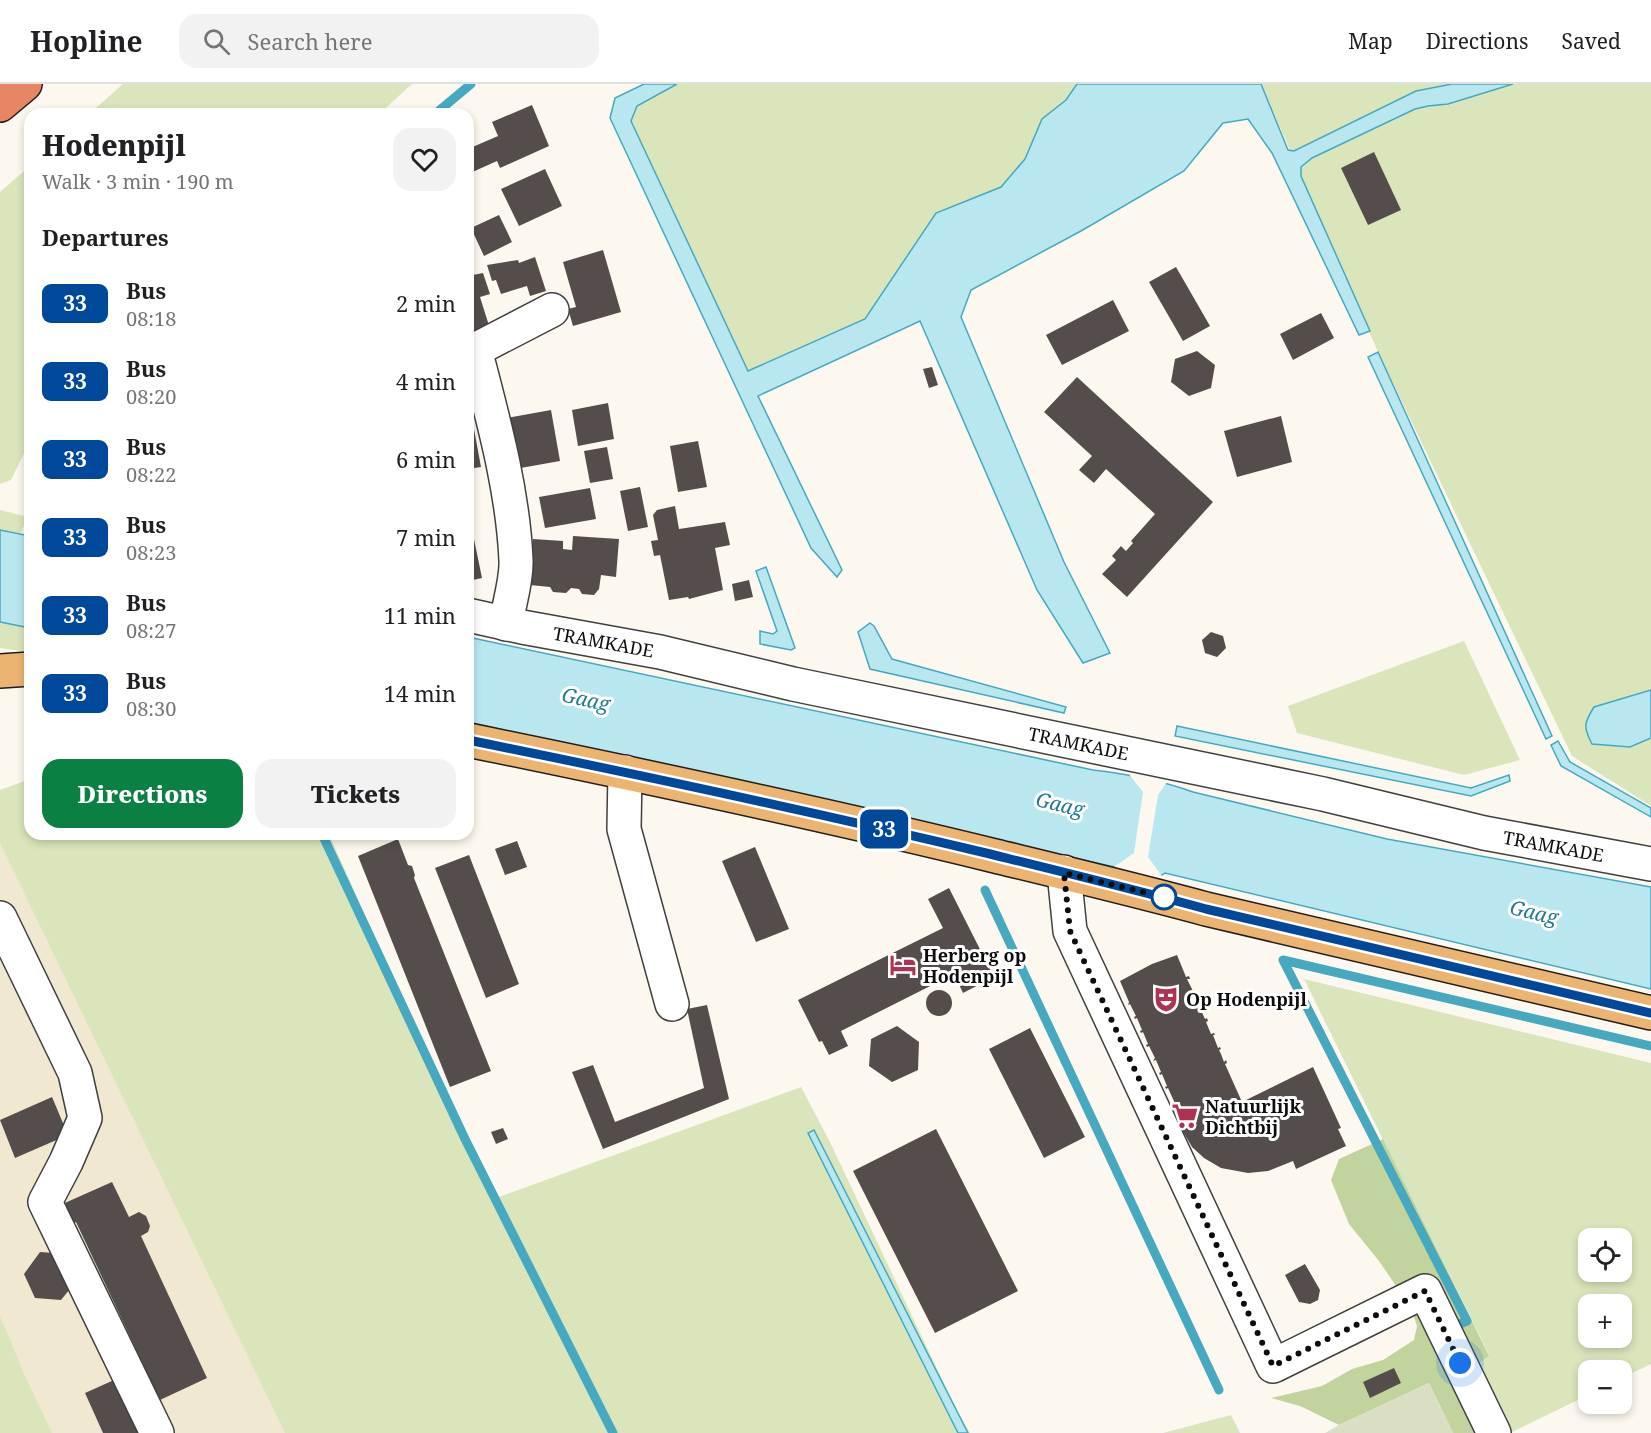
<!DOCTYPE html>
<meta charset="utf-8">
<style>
body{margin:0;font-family:"Noto Serif",serif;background:#f2f2f2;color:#202124;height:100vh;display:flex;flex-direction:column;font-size:22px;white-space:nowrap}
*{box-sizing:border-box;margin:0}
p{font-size:20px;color:#757577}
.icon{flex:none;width:33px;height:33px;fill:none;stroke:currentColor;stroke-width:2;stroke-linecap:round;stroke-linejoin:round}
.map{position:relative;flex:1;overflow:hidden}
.panel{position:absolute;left:24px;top:24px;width:450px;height:732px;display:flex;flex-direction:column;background:#fff;border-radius:18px;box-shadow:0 3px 9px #0003}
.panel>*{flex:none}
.badge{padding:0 12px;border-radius:9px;font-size:21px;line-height:39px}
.buttons{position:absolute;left:1578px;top:1144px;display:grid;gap:12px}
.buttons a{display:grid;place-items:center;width:54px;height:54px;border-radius:12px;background:#fff;box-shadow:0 3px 9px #0003;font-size:30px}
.you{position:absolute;width:30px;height:30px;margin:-15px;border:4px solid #fff;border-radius:50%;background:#1a73e8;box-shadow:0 0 0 9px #1a73e833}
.map>.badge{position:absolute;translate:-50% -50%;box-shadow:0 0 0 3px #fff}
h2{padding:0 18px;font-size:22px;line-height:54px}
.round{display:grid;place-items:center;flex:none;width:63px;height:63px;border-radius:18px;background:#f2f2f2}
.head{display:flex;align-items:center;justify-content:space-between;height:102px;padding:0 18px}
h1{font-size:28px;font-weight:800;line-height:45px}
.action{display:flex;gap:12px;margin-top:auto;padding:12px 18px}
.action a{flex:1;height:69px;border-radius:18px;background:#0b8043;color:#fff;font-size:24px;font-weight:800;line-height:69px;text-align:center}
.action a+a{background:#f2f2f2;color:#202124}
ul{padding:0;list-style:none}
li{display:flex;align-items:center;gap:18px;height:78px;padding:0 18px}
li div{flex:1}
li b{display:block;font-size:22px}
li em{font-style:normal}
li .badge{min-width:66px;font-weight:700;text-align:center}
header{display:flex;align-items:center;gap:36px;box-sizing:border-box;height:84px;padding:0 30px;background:#fff;border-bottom:2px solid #e0e0e0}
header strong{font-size:28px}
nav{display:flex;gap:33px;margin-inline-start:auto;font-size:21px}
.search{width:420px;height:54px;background:#f2f2f2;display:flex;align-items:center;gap:15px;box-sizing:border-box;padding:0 21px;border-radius:18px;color:#757577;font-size:22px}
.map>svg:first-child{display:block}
</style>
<header>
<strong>Hopline</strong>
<div class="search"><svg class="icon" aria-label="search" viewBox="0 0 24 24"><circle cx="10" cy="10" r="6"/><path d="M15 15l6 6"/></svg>Search here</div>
<nav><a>Map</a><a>Directions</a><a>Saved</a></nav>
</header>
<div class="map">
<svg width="1651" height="1349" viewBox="0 0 1651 1349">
<rect width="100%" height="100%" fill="#fdf8ef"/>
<path fill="#f1e8d1" d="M0,752l304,597h-260l-44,-92z"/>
<path fill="#dae5bc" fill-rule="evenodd" d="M123,0h289l-33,30h-290z
M677,0h400l-11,16 -24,19 -17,40 -24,28 -65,26 -71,106 -117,52 -117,-250 6,-15z
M1261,0h390v722l-79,-50 -194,-404z
M30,82v275l-19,39 -11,4v-292z
M0,426l28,7 -8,17 -20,-4z
M0,538l30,6v24l-30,-4z
M1464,557l56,119 -56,15 -167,-42 -9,-27z
M30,695v55h299l96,217 74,146 302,-110 29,55 126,267 14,24h-685l-285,-590v-53z
M1304,895l347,84v301l-29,14v-7h-34v24l-78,38 -37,-66 16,-12zM1588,1155h34v33h-34zM1588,1221h34v33h-34z
M0,1232l25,60 27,57h-52z
M1231,1331l9,18h-77z"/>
<path fill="#c1d49d" d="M1383,1055l106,217 -16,11 33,66h-53l-24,-50 -90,42 -39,-19 -29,-8 51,-12 30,-17 31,-9 31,-20 3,-14 -6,-18 -32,-47 -30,-37 -18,-44 8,-21z"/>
<path fill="#dadec2" d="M1429,1299l24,50h-128l14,-8z"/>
<path fill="#b9e7f0" stroke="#46a9c0" stroke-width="1.5" d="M644,0h33l-40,22 -6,15 117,250 117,-52 71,-106 65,-26 24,-28 17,-40 24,-19 11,-16h184l27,66 6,1 122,-60 36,-7h61l-65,20 -20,2 -13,3 -103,49 -11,9v9l69,155 -11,4 -87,-182 -24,-34 -25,4 -39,48 -103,60 -110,59 -10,27 103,245 46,91 -27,10 -46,-73 -117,-269 -162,75 84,174 -5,7 -26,-29 -201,-430 5,-20z
M1378,268l174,384 -6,3 -178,-382z
M0,446l30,6v92l-30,-6z
M766,483l29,81 -4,2 -31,-6v-13l13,3 4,-3 -21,-60z
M870,539l4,3 18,33 174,48 -2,6 -194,-44 -12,-37z
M468,553l625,133c34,4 67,10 100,22l194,47 264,48v102l-486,-116 -3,2 -52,-9 -642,-144z
M1651,606v48l-21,9 -38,-3c-9,-17 -8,-21 2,-37z
M1177,642l294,62 38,-13 1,6 -39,15 -296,-60z
M1558,657l12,21 81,46v9l-90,-51 -10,-21z
M814,1046l154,303h-10l-150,-300z"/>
<path fill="#fdf8ef" d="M1128,689l39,9 -9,13 -10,62 14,19 -51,-7 23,-16 9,-61z"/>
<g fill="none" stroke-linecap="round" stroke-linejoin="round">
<path stroke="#46a9c0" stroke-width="9" d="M435,30l36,-30
M322,750l143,305 148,294
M985,806l234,500
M1450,1244l17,-7 -184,-361 368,86"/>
</g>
<path fill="#554d4b" d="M532,21l17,41 -49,22 -3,-7 -29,13v-25l30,-13 -6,-14z
M1374,68l27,58 -33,15 -27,-57z
M545,85l17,37 -43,20 -18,-37z
M499,131l13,27 -28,14 -13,-28z
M603,166l18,62 -48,14 -5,-17 8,-2 -13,-45z
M535,173l11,34 -16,5 -3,-10 -26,8 -5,-14 -4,1 -5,-16 31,-5 1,3z
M1176,183l34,59 -27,15 -34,-59z
M483,189l7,21 -10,3 11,35 -23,8v-64z
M1113,216l16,31 -67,34 -16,-30z
M1321,229l13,25 -41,22 -13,-26z
M1197,267l18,14 -4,23 -22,8 -18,-14 4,-23z
M932,283l6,18 -9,3 -6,-19z
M1077,293l136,125 -86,95 -25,-23 14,-14 -4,-4 9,-10 5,5 7,-8 -2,-2 24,-27 -49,-45 -12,14 -15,-13 13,-14 -48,-44z
M608,319l6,36 -36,7 -6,-36z
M551,326l9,51 -45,8 -9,-51z
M468,329h3l10,54 -13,2z
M1281,332l11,46 -55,15 -13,-46z
M698,357l9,46 -29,5 -8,-46z
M607,363l6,32 -23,4 -6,-32z
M640,403l8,40 -20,4 -8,-40z
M590,404l6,31 -51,9 -6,-31z
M675,422l4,23 46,-7 5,23 -15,3 8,42 -34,9 -1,-2 -19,3 -9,-45 -6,1 -3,-15 7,-1 -5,-25 4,-5z
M468,426l14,68 -14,3z
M573,452l46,3 -3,38 -15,-2 -2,14 -5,6 -12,-1 -3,-5 -8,-1 -5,5 -13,-1 -3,-5 -20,-2 3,-46 30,2v8l9,1z
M749,496l4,17 -18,4 -3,-17z
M1211,548l12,4 3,12 -9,9 -12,-4 -3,-13z
M398,755l10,26 4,1 3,9 -1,3 77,193 -41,16 -92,-231z
M517,757l10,26 -22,8 -10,-26z
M755,763l34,82 -33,13 -34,-81z
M469,771l50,129 -33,14 -51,-130z
M949,804l45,89 -31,16 -9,-19 -113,57 7,15 -19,9 -7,-14 -3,1 -21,-42 145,-72 -15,-29z
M1177,871l9,22 3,-1 1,3h-3l6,12 2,-1 1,3h-2l5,12 2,-1 1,2 -2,2 5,11 2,-1 1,3 -2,1 5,12 3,-1 1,2h-2l5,13 2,-1 1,2 -2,1 2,4 3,8 2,-2 1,3 -2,1 17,38 71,-35 28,61 -3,1 8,17 -50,23 -3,-8 -25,10 -20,2 -27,-5 -17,-10 -12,-11 -11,-19 -7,-17 4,-1 -10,-22 -2,1 -1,-2 2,-1 -5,-12 -2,1 -1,-2 2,-1 -5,-12 -3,1 2,-3 -6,-12 -2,1 -1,-2 2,-1 -5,-12 -2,1 -1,-2 2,-1 -5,-12 -2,1 -1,-2 2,-1 -6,-12 -2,1 1,-3 -9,-21 32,-17z
M926 919a13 13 0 1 1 26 0a13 13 0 1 1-26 0Z
M707,921l22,94 -126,50 -31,-77 21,-7 22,57 89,-34 -17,-79z
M897,942l22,16 -1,28 -26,12 -23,-16 2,-27z
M1030,944l55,109 -41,21 -55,-109z
M52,1013l16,38 -53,23 -15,-38z
M503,1044l5,11 -12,5 -5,-12z
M936,1045l82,162 -83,42 -82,-162z
M112,1098l17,35 10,-5 7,4 4,10 -2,6 -7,4 66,142 -47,22 -84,-178 -9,4 -9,-20z
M40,1168l27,2 11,25 -17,21 -26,-2 -11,-24z
M1305,1180l15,26 -2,10 -8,4 -11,-2 -14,-27z
M1394,1284l7,15 -31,15 -7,-16z
M123,1292l24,57h-44l-18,-40z"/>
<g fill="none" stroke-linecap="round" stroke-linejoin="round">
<g stroke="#404040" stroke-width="36">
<g id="minor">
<path id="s1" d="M468,531l54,12 138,25 133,32 530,110 161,39 167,31"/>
<path d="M506,540c3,-21 11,-44 10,-64 -3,-67 -21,-134 -38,-199l-7,-9 81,-42"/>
<path d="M625,688l-1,57 48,175"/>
<path d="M1064,788l6,59 203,435 152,-75 69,142"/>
<path d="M0,834l75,155 10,45 -19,44 -21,40 112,231"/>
</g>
</g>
<g stroke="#1e1e1e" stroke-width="36">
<path id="major" d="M0,587l30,-2
M468,656c176,36 352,73 527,116 70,17 141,34 211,53l445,104"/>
</g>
<g stroke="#1e1e1e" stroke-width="36">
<path id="highway" d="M0,21l25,-21"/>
</g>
<use href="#minor" stroke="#fff" stroke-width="33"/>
<use href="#major" stroke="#ecb471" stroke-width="33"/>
<use href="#highway" stroke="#e78564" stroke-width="33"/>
</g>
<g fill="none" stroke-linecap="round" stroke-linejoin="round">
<g stroke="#fff" stroke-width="14">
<path id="line" d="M468,656c173,35 346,72 518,113 73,18 147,36 220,56l445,104"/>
</g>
<use href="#line" stroke="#004899" stroke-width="9"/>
<path stroke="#0d0d0d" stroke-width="6" stroke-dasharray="0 10.8" d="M1164,813l-100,-24 6,58 203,435 152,-75 35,72"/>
</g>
<defs>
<g id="hotel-bare" transform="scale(2.07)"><path d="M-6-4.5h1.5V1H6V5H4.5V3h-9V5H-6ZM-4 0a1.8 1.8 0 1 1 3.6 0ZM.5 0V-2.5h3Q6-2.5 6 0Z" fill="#b03253" stroke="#fff" stroke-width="2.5" paint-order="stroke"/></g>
<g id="theatre-bare" transform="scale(2.07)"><path d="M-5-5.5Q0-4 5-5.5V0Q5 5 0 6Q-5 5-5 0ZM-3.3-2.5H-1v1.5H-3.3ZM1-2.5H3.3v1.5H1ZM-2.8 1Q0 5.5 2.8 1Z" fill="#b03253" stroke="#fff" stroke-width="2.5" paint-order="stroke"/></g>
<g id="supermarket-bare" transform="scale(2.07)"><path d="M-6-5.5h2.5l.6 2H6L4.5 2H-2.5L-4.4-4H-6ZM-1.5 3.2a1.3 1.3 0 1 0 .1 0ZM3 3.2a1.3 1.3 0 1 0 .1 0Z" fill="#b03253" stroke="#fff" stroke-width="2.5" paint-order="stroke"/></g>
</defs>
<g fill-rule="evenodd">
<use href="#hotel-bare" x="903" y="881"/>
<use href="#theatre-bare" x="1166" y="915"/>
<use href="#supermarket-bare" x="1185" y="1032"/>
</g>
<circle fill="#fff" stroke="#004899" stroke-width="3" cx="1164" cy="813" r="12"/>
<g text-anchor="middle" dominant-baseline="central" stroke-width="6" stroke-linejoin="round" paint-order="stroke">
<g font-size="18" fill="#0d0d0d" stroke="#fff">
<text stroke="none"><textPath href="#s1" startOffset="138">TRAMKADE</textPath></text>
<text stroke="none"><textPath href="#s1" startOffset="624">TRAMKADE</textPath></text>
<text stroke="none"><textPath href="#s1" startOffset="1110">TRAMKADE</textPath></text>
</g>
<g font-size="18" font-weight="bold" fill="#0d0d0d" stroke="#fff" text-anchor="start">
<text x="923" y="871">Herberg op<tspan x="923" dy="21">Hodenpijl</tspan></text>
<text x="1186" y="915">Op Hodenpijl</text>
<text x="1205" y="1022">Natuurlijk<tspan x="1205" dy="21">Dichtbij</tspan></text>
</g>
<g font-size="20" font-style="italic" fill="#227a94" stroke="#fff">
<text transform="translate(586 615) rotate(12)">Gaag</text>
<text transform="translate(1060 720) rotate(13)">Gaag</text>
<text transform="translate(1534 828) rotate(13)">Gaag</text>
</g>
</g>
</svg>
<div class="buttons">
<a><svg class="icon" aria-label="locate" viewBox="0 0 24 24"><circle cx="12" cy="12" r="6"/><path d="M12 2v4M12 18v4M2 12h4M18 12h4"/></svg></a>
<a>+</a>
<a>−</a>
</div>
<div class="you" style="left:1460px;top:1279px"></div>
<b class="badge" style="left:884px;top:745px;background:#004899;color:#fff">33</b>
<section class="panel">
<div class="head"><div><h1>Hodenpijl</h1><p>Walk · 3 min · 190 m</p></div><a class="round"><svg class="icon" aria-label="heart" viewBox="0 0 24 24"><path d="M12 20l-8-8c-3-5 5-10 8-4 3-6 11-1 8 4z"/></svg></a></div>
<h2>Departures</h2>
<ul>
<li><span class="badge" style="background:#004899;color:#fff">33</span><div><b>Bus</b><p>08:18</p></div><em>2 min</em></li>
<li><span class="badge" style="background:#004899;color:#fff">33</span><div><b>Bus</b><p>08:20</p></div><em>4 min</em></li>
<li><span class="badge" style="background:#004899;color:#fff">33</span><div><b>Bus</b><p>08:22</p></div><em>6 min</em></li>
<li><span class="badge" style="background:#004899;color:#fff">33</span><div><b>Bus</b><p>08:23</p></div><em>7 min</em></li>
<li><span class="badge" style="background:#004899;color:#fff">33</span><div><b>Bus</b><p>08:27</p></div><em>11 min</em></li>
<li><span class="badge" style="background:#004899;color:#fff">33</span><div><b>Bus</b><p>08:30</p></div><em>14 min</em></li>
</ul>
<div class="action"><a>Directions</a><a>Tickets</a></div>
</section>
</div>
